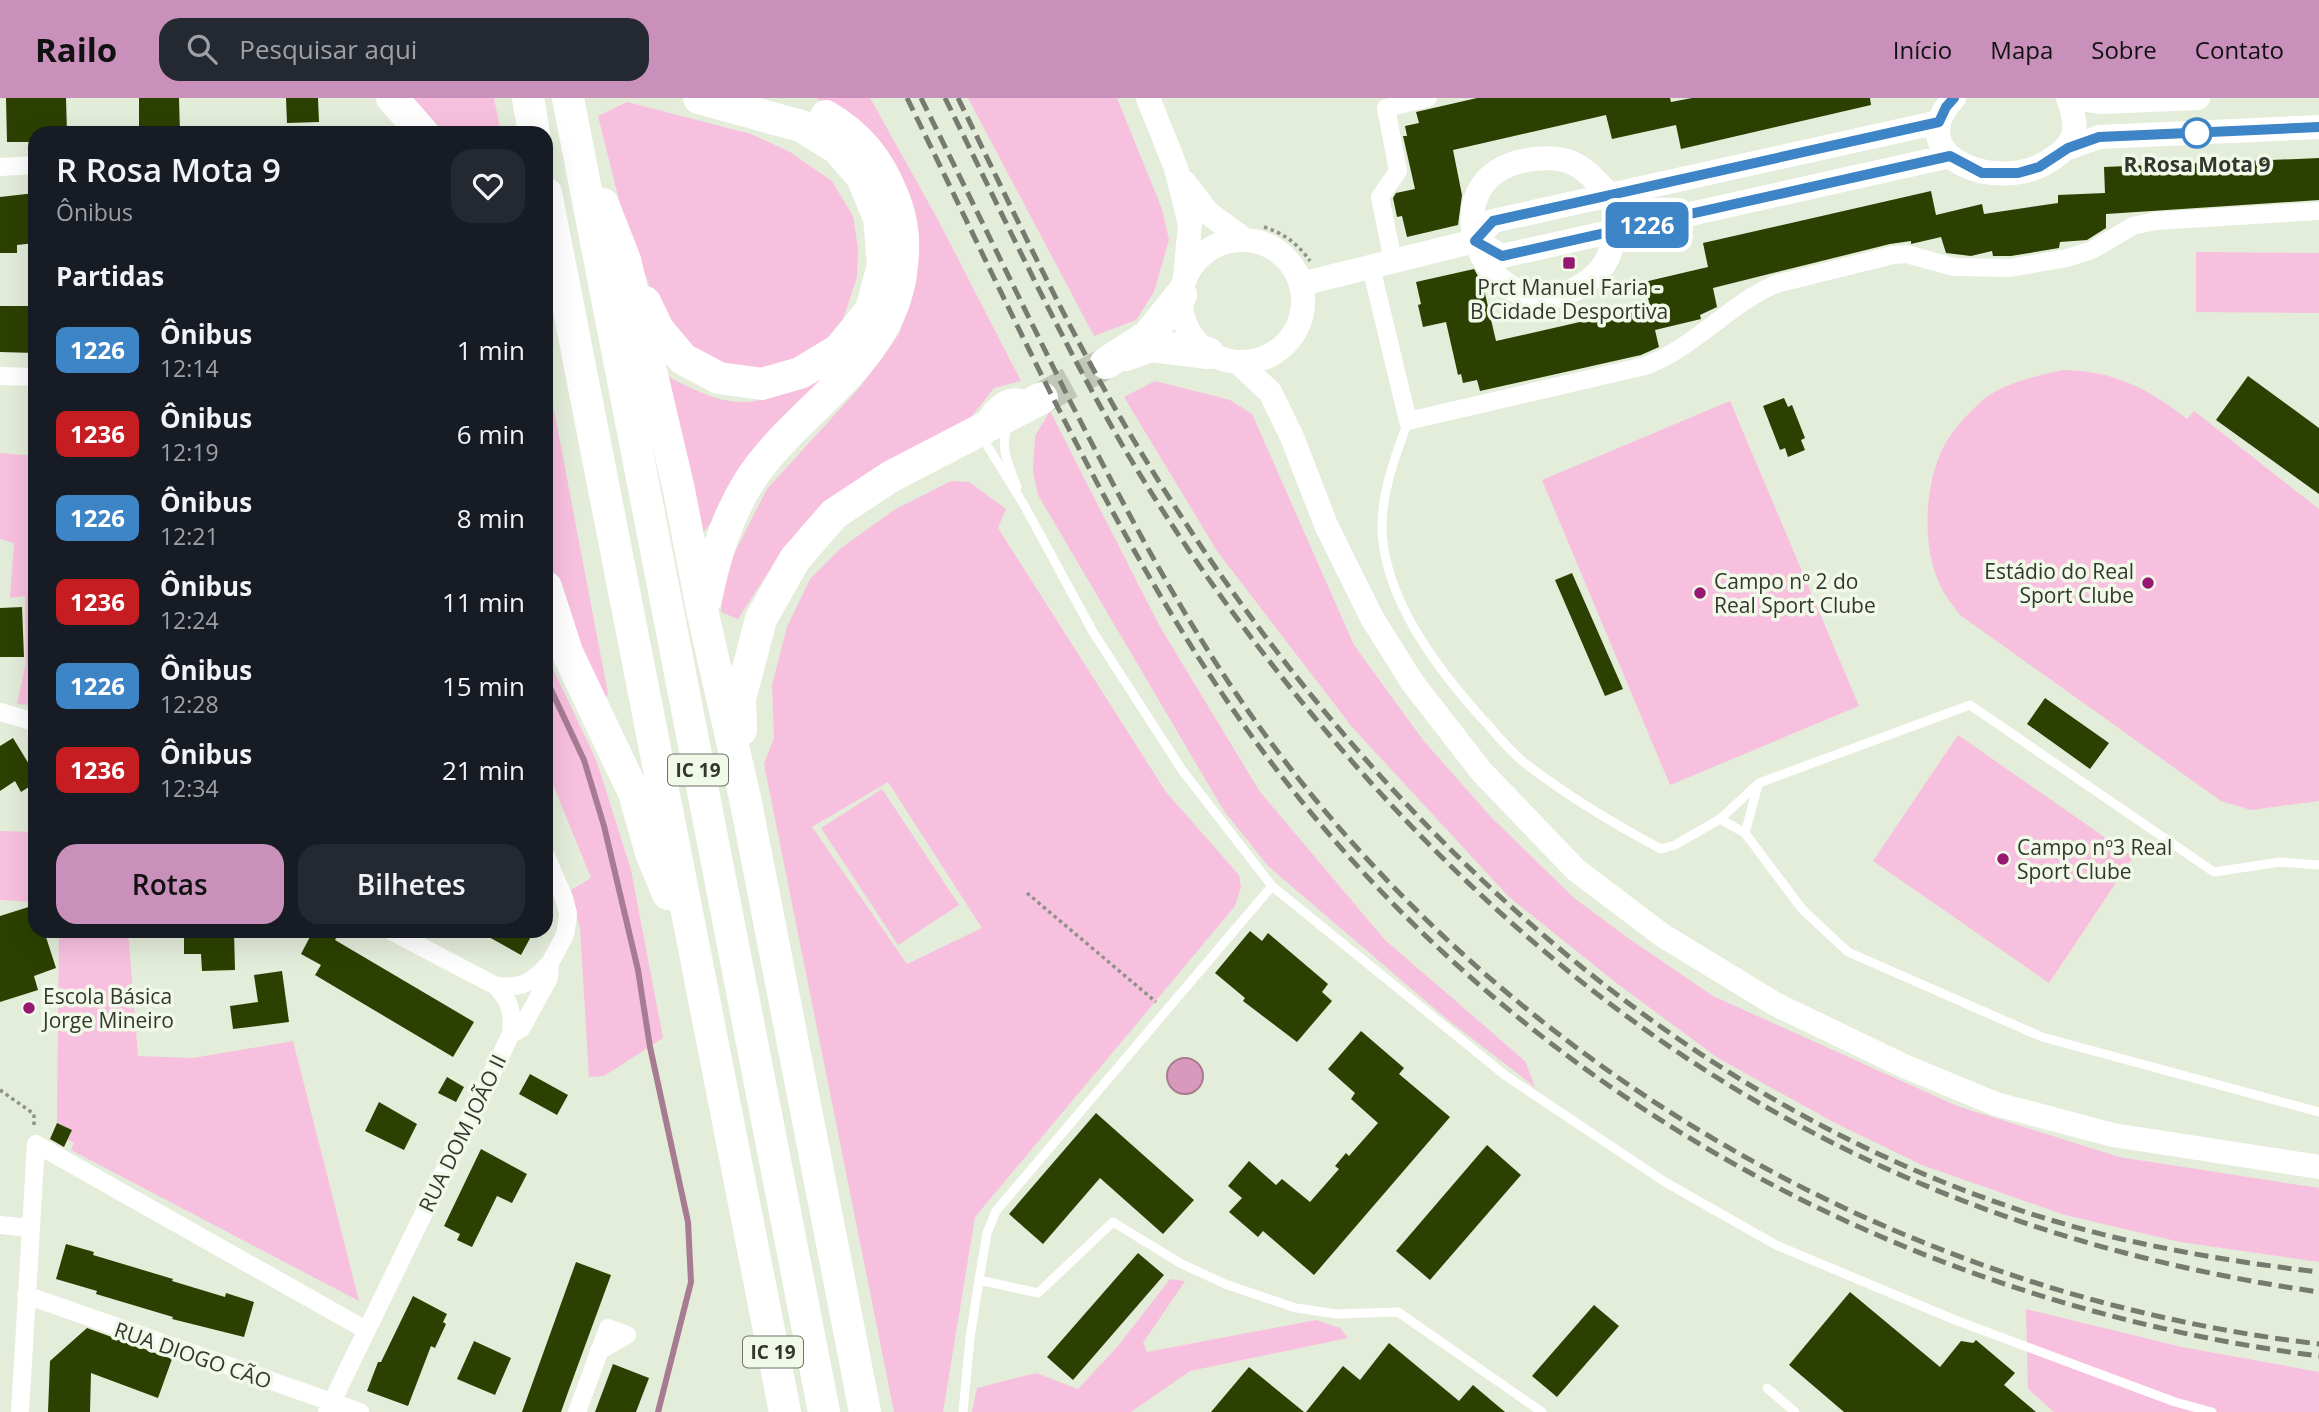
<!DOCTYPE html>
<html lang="pt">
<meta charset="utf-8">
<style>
body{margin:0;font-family:"Open Sans",sans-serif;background:#242831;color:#f1f3f6;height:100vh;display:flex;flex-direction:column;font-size:26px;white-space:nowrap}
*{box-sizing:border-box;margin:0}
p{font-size:23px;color:#9ea1a6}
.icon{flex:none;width:38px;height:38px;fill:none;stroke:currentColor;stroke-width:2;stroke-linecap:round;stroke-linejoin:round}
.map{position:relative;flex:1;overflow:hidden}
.details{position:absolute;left:28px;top:28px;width:525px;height:812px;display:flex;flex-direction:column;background:#171b24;border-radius:21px;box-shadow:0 7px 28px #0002}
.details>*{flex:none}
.badge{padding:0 14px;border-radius:10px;font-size:24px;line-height:46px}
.map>.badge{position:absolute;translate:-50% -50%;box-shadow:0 0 0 4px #fff}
h2{padding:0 28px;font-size:26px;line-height:63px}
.round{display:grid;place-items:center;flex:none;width:74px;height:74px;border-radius:21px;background:#242831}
.headline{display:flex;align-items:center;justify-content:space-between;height:119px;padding:0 28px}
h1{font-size:33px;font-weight:600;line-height:52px}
.cta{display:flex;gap:14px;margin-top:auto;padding:14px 28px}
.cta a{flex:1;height:80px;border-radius:21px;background:#c890ba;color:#111;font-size:28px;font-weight:600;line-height:80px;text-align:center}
.cta a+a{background:#242831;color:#f1f3f6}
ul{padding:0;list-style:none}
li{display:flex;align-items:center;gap:21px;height:84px;padding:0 28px}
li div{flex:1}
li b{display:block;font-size:26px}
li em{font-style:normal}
li .badge{min-width:77px;font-weight:700;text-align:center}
header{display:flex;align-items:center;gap:42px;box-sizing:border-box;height:98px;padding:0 35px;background:#c890ba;color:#111}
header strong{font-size:33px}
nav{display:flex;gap:38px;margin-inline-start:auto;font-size:24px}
.search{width:490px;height:63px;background:#242831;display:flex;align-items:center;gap:18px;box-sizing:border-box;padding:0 24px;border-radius:21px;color:#9ea1a6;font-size:26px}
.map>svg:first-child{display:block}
</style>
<header>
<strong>Railo</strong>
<div class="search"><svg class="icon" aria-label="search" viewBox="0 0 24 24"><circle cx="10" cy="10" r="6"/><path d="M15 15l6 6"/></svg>Pesquisar aqui</div>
<nav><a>Início</a><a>Mapa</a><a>Sobre</a><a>Contato</a></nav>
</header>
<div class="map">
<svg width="2319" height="1314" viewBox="0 0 2319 1314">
<rect width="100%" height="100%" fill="#e4ecda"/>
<path fill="#f8c0df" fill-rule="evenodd" d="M402,0h92l7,35h-59z
M816,0h54l67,120 84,163 -27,7 -32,41 -155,94 -22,23 -47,73 -17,-7 4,-40 42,-83 94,-103 38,-52 17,-49 3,-51 -36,-89z
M968,0h149l45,111 7,31 -15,52 -18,28 -42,16z
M627,4l124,32 39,18 42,29 21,35 5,32 -1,29 -14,42 -18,21 -22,18 -36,13 -67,-12 -38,-38 -42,-117 -22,-88z
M2196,154l123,1v60l-123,-1z
M546,270l62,326 -8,12 -50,-128 -4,-22z
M2062,272c50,0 87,19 125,49l7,-8 125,98v292l-68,9 -30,-9 -261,-186c-7,-10 -16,-20 -21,-32 -17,-38 -15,-99 5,-137 8,-15 25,-34 38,-45 21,-19 53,-24 80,-31z
M661,275c25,12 54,30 83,29 24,0 51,-15 73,-25l10,9 -129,152z
M1155,283l75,19 22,14 102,231 69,95 68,77 83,81 57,42 82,56 244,110 162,51 200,31v74l-139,-20 -115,-27 -143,-50 -87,-42 -117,-65 -99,-73 -110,-88 -157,-170 -135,-176 -93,-154z
M1730,303l129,305 -189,79 -128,-305z
M1050,313l109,214 101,167 125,148 140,121 10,26 -87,-67 -179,-153 -45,-56 -186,-316 -5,-23 2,-36z
M0,355l35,3v249l-18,-1 9,-42 -1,-66 -15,2 4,-55 -14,-4z
M951,383l18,1 37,27 -8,19 168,264 73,83 2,12 -6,19 -260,311 -32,195h-49l-130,-648 10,-26 -2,-53 15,-58 23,-48 30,-30 54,-39zM888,684l94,146 -75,36 -95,-137z
M546,556l51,108 34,108 32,168 -59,38 -15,1 -9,-148 -9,-39 20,-12 -45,-111z
M1958,637l175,122 -84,126 -176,-122z
M882,691l77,116 -61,40 -77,-117z
M0,733l35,1v70l-35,-2z
M59,833h69l10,125 55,2 100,-17 66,260 -288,-151 3,-7 -6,-3 4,-10 -15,-7z
M1170,1181l15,2 -42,62 4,9 169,-32 24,8 8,10 -158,33 -59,41h-159l5,-24 59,-15 42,16 40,-43z
M2026,1211l156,38 137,25v40h-265l-26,-23z"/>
<path fill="#d899bc" stroke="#a77c92" stroke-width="2" d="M1167 978a18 18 0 1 1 36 0a18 18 0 1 1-36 0Z"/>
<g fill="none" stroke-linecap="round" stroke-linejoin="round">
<path stroke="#a77c92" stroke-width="6" d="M546,581l38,81 20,66 34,144 12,77 38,175 3,60 -33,130"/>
</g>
<path fill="#2c4101" d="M6,0h60l1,35h-32v9h-28z
M139,0h40l1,35h-41z
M286,0h32l1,24 -32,1z
M1477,0h193l1,4 21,-4h178l1,7 -190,44 -5,-24 -64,14 -6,-24 -153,35 9,45 -4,30 -51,12 -5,-21 -5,1 -4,-19 3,-5 19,-4 -12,-53h4l-2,-10 14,-3 -3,-11z
M2319,60v42l-213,14v14l-19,12 -27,2 -1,6 -48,8h-18l-1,-5 -21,5 -25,-3 -5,-16 -30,7v-3l-21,3 -177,44 4,19 -17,8 1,4 -46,11 4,17 -18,8 -161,36 -3,-11 -14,3 -2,-9 -3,1 -12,-53 -23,5 -5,-22 3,-1 -5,-22 58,-13 9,16 13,56 154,-35 -6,-24 64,-15 -5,-24 228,-52 5,24 46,-11 2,10 74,-11v-8l47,-2 -1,-26z
M35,95v50l-18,2v8h-17v-56z
M0,208h35v47l-35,-1z
M2248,278l71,52v66l-103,-74z
M1784,300l4,9 4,-2 13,33 -4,2 4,10 -17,7 -3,-9 -5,2 -17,-44z
M1572,475l51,116 -18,7 -50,-116z
M22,509l2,50h-24v-49z
M2045,600l64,45 -19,26 -63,-45z
M13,640l22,36v9l-14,9 -6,-11 -15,10v-45z
M35,807v26h9l12,37 -22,8 4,14 -38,12v-86z
M184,833h50l1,39 -33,1 -1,-17h-17z
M313,833h27l-5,9 139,82 -21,35 -138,-82 6,-10 -20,-11z
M478,833h56l-13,24z
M1250,833l12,10 6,-8 60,51 -6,8 10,9 -35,41 -54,-41 2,-3 -30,-25z
M282,873l7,51 -56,7 -3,-23 28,-4 -4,-27z
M1361,933l43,37 -5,6 51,43 -136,158 -51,-44 -5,6 -29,-25 13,-14 -14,-12 21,-25 27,24 6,-6 28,23 29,-33 -4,-3 11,-13 3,3 29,-33 -27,-24 4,-6 -27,-24z
M530,976l38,21 -11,20 -38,-21z
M447,979l17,10 -8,15 -18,-9z
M379,1004l38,22 -13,26 -39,-19z
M1096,1015l98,87 -31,34 -63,-56 -57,66 -34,-30z
M57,1025l15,7 -8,17 -14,-8z
M1487,1047l34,30 -91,105 -34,-29z
M481,1051l46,25 -15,29 -15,-7 -25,51 -15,-7 3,-6 -16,-8z
M66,1146l28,8 -1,3 80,24 -1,2 53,16 1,-4 28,9 -10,35 -72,-18 1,-2 -77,-23 1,-3 -41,-12z
M1138,1155l26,22 -91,105 -26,-23z
M576,1164l35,13 -44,120 -6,17h-39z
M1850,1194l90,75 21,-26 12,2 3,-3 39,33 -11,12 32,27h-192l-55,-47z
M413,1198l34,18 -4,8 3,2 -11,24 -4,-2 -23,60 -41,-15 11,-29h3z
M1594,1207l25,21 -62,71 -25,-21z
M87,1230l85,31 -14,39 -67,-25 -1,39h-42l2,-51z
M474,1243l37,17 -16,37 -38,-16z
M1389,1245l70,58 14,-16 32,27h-199l37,-46 17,14z
M613,1266l36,14 -13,34h-41z
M1249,1269l55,45h-93z"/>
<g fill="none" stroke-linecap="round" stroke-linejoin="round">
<path stroke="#c1c8b8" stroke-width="32" stroke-dasharray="32 16" stroke-linecap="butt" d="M1042,300l64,-35"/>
<path stroke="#8e9387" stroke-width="3.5" stroke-dasharray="3.5 3.5" stroke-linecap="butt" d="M1264,129c21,7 33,16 46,34
M1027,795l129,109
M0,992l34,24v13"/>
<path stroke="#fff" stroke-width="9" d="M980,323c9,-20 27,-34 49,-26
M1408,323c-12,34 -25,66 -26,102 -1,75 59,151 107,203 11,13 23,27 37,38 42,32 88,60 135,85l14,-4 45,-26 39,-36 211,-78 244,167 66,-10 39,3
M1009,326c-11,22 0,42 8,63
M980,336l44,71 69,127 89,138 90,116 234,190 159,106 111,63 179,75 220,82 37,10
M1720,721l25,14 57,76 46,43 194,85 277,75
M1745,735l13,-48
M979,1182l8,-47 9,-22 276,-325
M1767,1290l28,24
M963,1314l7,-74 9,-58 59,13 75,-71 67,41 45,21 71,24 41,6 61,-2 144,100"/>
<path stroke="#fff" stroke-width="18" d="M0,69l35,-2
M1393,163l-13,-64 18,-26 -12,-63 42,-10
M1371,169l37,154 237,-55c49,-18 84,-62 131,-82l117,-29 13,-1 48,13 56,1 57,-10 25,-8 41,-24 22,-5 164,-10
M0,278l35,1
M0,614l35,10
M391,833l105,55c15,16 17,27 15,48
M496,888c25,2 35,-2 52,-21
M0,1127l30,3
M26,1197l334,117
M20,1314l16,-268 330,186
M327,1314l182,-374 2,-4 10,-5 28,-51 1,-15 15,-28 2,-12 1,-10 -4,-15 -18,-42
M577,1314l31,-84 19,7 -28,16"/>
<path stroke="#fff" stroke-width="24" d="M1148,0l28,70 14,56 -5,53
M1954,0c-54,57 41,97 95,63 29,-18 30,-32 19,-63
M2074,0l28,4 96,-4
M2068,50l31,-11 220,-10
M1185,85l23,30 37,27
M1610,98c-27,-31 -41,-43 -83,-36 -108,19 -37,178 52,127 23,-13 32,-29 36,-55
M1181 203a61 61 0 1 1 122 0a61 61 0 1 1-122 0Z
M1475,143l27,15 448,-100
M1301,186l174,-43 18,-20 446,-99
M1239,265l31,29 22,45 34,88 46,93 40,64 69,89 95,99 86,65 113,69 129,62 92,38 117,31 206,32"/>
<path stroke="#fff" stroke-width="32" d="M392,0l31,35
M528,0l6,35
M568,0l256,1314
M546,95l239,1219
M603,106l22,56 54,230 24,124 42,184 120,614
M645,204l13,27 25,30 36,19 43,6 38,-11 40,-24 31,-39 12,-45 -4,-47 -17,-41 -25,-29 -36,-22 -102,-28
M1126,257l26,-9 56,7
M1106,265l42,-27 33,-41
M546,489l21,65 67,141 17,60 17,41
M706,501c9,-43 20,-81 44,-119 47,-72 138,-114 151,-207 4,-27 3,-51 -8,-77 -14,-35 -34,-61 -67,-80
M741,632l-1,-31 21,-80 34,-60 39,-45 56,-37 152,-79"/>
<path stroke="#767b70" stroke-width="5" stroke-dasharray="14 7" stroke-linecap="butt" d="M907,0c98,199 190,409 314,594 249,373 656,608 1098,664
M921,0c50,101 99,202 149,303 50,97 100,194 161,285 244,365 653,607 1088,658
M945,0c58,117 113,237 179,350 67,113 145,219 232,318 263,298 568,469 963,526
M958,0c57,116 111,235 178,346 219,366 553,689 977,793 68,16 137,27 206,35"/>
</g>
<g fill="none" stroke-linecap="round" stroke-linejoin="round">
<g stroke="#fff" stroke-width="16">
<path id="line" d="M1954,0l-8,9 -7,15 -446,99 -18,20 27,15 448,-100 32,17h36l21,-6 29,-19 31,-11 220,-10"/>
</g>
<use href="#line" stroke="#3d85c6" stroke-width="10"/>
</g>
<circle fill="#fff" stroke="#3d85c6" stroke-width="3.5" cx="2197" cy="35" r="14"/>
<g fill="#971870" stroke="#f1f9e8" stroke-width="2.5">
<rect x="1562" y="158" width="14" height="14" rx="3.5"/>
<circle cx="2148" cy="485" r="7"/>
<circle cx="1700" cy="495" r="7"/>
<circle cx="2003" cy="761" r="7"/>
<circle cx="29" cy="910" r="7"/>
</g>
<g text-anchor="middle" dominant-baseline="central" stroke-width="7" stroke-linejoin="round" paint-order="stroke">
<g fill="#f1f9e8" stroke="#6d7167" stroke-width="2">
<rect x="668" y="656.5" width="60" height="31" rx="5"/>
<rect x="743" y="1238.5" width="60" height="31" rx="5"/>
</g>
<g font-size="19" font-weight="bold" fill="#343730">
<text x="698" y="672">IC 19</text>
<text x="773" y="1254">IC 19</text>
</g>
<g font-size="21" font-weight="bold" fill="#343730" stroke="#f1f9e8">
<text x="2197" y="66">R Rosa Mota 9</text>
</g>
<g font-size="21" fill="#343730" stroke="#f1f9e8" text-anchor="start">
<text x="1569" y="189" text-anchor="middle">Prct Manuel Faria -<tspan x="1569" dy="24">B Cidade Desportiva</tspan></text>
<text x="2134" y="473" text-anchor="end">Estádio do Real<tspan x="2134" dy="24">Sport Clube</tspan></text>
<text x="1714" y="483">Campo nº 2 do<tspan x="1714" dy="24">Real Sport Clube</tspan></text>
<text x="2017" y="749">Campo nº3 Real<tspan x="2017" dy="24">Sport Clube</tspan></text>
<text x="43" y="898">Escola Básica<tspan x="43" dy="24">Jorge Mineiro</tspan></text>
</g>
<g font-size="21" fill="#343730" stroke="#f1f9e8">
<text transform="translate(462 1035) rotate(-64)">RUA DOM JOÃO II</text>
<text transform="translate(193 1257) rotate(19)">RUA DIOGO CÃO</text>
</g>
</g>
</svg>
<b class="badge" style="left:1647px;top:127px;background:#3d85c6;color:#fff">1226</b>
<section class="details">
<div class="headline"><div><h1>R Rosa Mota 9</h1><p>Ônibus</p></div><a class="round"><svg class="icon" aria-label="heart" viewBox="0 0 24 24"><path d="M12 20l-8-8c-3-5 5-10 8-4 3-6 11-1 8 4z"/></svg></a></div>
<h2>Partidas</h2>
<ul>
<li><span class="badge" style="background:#3d85c6;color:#fff">1226</span><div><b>Ônibus</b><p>12:14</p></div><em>1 min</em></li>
<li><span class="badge" style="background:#c61d23;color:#fff">1236</span><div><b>Ônibus</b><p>12:19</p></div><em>6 min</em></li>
<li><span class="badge" style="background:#3d85c6;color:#fff">1226</span><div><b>Ônibus</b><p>12:21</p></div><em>8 min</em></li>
<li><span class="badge" style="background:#c61d23;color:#fff">1236</span><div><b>Ônibus</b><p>12:24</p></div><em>11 min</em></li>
<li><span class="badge" style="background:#3d85c6;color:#fff">1226</span><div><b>Ônibus</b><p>12:28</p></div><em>15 min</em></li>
<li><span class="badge" style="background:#c61d23;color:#fff">1236</span><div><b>Ônibus</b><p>12:34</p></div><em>21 min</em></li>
</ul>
<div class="cta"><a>Rotas</a><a>Bilhetes</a></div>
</section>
</div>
